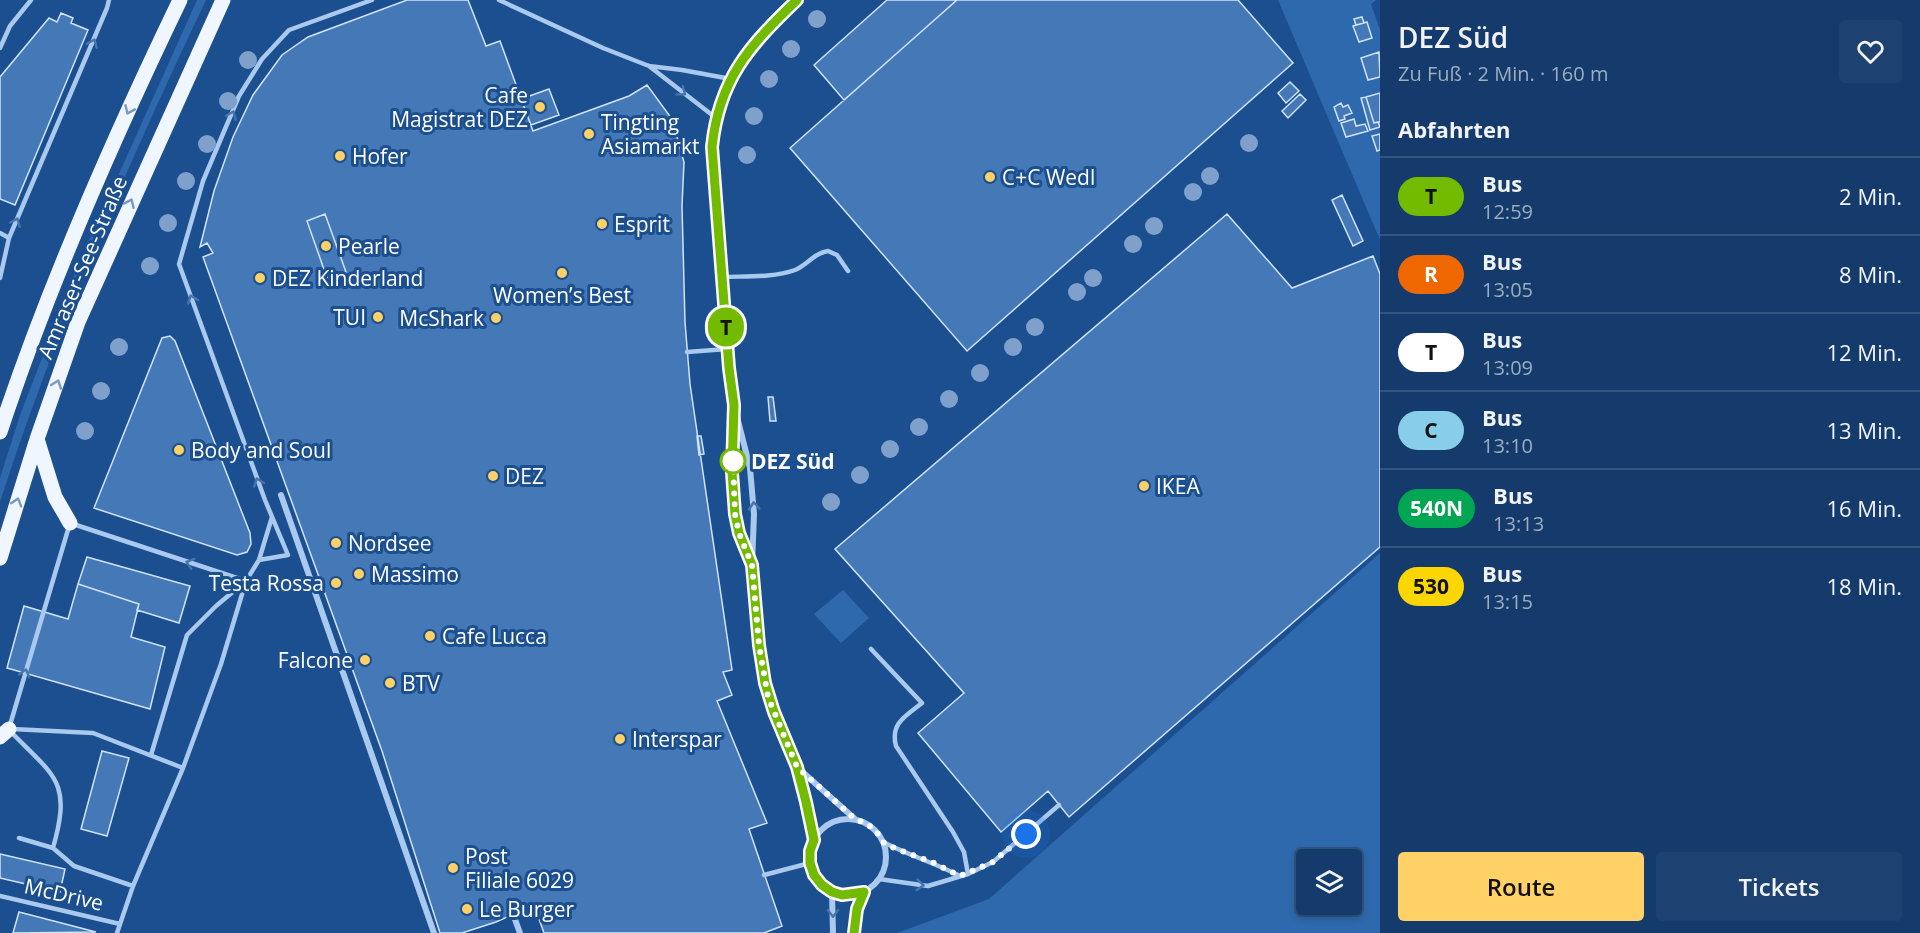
<!DOCTYPE html>
<html lang="de">
<meta charset="utf-8">
<style>
body{margin:0;font-family:"Open Sans",sans-serif;background:#1d4271;color:#f1f3f6;height:100vh;display:flex;flex-direction:column;font-size:22px;white-space:nowrap}
*{box-sizing:border-box;margin:0}
p{font-size:20px;color:#9dadc1}
.icon{flex:none;width:33px;height:33px;fill:none;stroke:currentColor;stroke-width:2;stroke-linecap:round;stroke-linejoin:round}
.map{position:relative;flex:1;overflow:hidden}
.drawer{display:flex;flex-direction:column;background:#143b6b;width:540px}
.drawer>*{flex:none}
.badge{padding:0 12px;border-radius:20px;font-size:21px;line-height:39px}
.tools{position:absolute;left:1296px;top:849px;display:grid;gap:12px}
.tools a{display:grid;place-items:center;width:66px;height:66px;border-radius:6px;background:#143b6b;box-shadow:0 3px 9px #0003,0 0 0 2px #33557e;font-size:30px}
.you{position:absolute;width:30px;height:30px;margin:-15px;border:4px solid #fff;border-radius:50%;background:#1a73e8;box-shadow:0 0 0 9px #1a73e833}
.map>.badge{position:absolute;translate:-50% -50%;box-shadow:0 0 0 3px #fff}
h2{padding:0 18px;font-size:22px;line-height:54px}
.round{display:grid;place-items:center;flex:none;width:63px;height:63px;border-radius:6px;background:#1d4271}
.head{display:flex;align-items:center;justify-content:space-between;height:102px;padding:0 18px}
h1{font-size:28px;font-weight:600;line-height:45px}
.button{display:flex;gap:12px;margin-top:auto;padding:12px 18px}
.button a{flex:1;height:69px;border-radius:6px;background:#ffd166;color:#111;font-size:24px;font-weight:600;line-height:69px;text-align:center}
.button a+a{background:#1d4271;color:#f1f3f6}
ul{padding:0;list-style:none}
li{display:flex;align-items:center;gap:18px;height:78px;padding:0 18px;border-top:2px solid #33557e}
li div{flex:1}
li b{display:block;font-size:22px}
li em{font-style:normal}
li .badge{min-width:66px;font-weight:700;text-align:center}
main{display:flex;flex:1;min-height:0}
.map>svg:first-child{display:block}
</style>
<main>
<div class="map">
<svg width="1380" height="933" viewBox="0 0 1380 933">
<rect width="100%" height="100%" fill="#1b4f8f"/>
<path fill="#2e69ad" fill-rule="evenodd" d="M197,0h9c-78,164 -150,329 -206,502v-24l20,-63 58,-150z
M1278,0h98l-5,4 9,26v210z
M1380,553v380h-483l92,-34zM1306,860h46v44h-46z
M843,590l26,28 -28,25 -27,-29z"/>
<path fill="#4478b7" stroke="#cfe3fa" stroke-width="1.5" d="M407,0h61l18,46 14,-5 33,90 96,-35 18,-11 25,34 12,43 -2,44 3,116 5,62 42,286 -9,2 9,23 -15,6 50,122 -18,6 33,97 -18,7h-220l-10,-28 -38,17 -34,11h-22l-58,-182 -179,-494 10,-4 -6,-10 -7,4 14,-56 19,-54 20,-42 29,-40 26,-18z
M887,0h70l-113,100 -30,-35z
M957,0h281l55,63 -326,288 -177,-203z
M61,13l12,5 -2,5 17,7 -73,175 -15,-6v-122l49,-59 8,4z
M1362,17l2,6 -8,2 -2,-6z
M1367,22l5,16 -13,4 -6,-16z
M1379,52l1,25 -12,3 -7,-22z
M1290,82l9,9 -13,12 -8,-10z
M549,89l10,26 -28,10 -10,-26z
M1380,93v29l-6,1 -8,-26z
M1300,94l6,6 -18,18 -6,-7z
M1366,97l8,26 4,-1 2,5 -10,3 -9,-32z
M1341,103l2,4 5,-2 4,8 -8,3 1,3 -6,2 -5,-14z
M1354,119l2,7 9,-2 3,7 -22,6 -5,-14z
M1380,134v16l-3,1 -5,-15z
M1342,195l21,46 -10,5 -21,-46z
M325,214l21,58 -19,6 -20,-57z
M1227,214l65,74 81,-32 7,18v273l-311,270 -21,-26 -47,41 -83,-99 46,-40 -129,-144z
M170,336l5,5 75,192 1,11 -4,8 -10,3 -143,-47 68,-170z
M768,397h5l3,24h-6z
M697,436h4l3,18 -5,1z
M87,557l103,29 -11,37 -42,-13 2,-6 -61,-20z
M78,584l61,20 -8,33 34,10 -15,62 -143,-41 17,-62 44,13z
M102,751l27,7 -22,78 -26,-7z
M0,854l65,15 -5,23 -60,-14z
M19,912l77,20 -83,1z"/>
<g fill="none" stroke-linecap="round" stroke-linejoin="round">
<path stroke="#a9c9ee" stroke-width="4.5" d="M499,0l104,48 46,18 33,4 49,9
M0,48l10,-22 21,-26
M649,66l67,52
M0,233l9,5
M722,277c23,-1 51,1 73,-7 12,-5 19,-17 33,-19l9,4 11,16
M0,278l9,-40 98,-230 2,-8
M687,352l40,-3
M259,560l29,-5 -23,-55 -86,-236 24,-83 36,-85 23,-37 27,-29 83,-30
M871,649l51,54c-16,13 -32,20 -26,43l57,86 11,20 4,22
M10,725l60,-202 176,58
M12,729l81,4 90,35
M11,732c44,45 61,49 42,116l21,18 59,20
M151,755l36,-120 29,-29 30,-25
M19,838l34,10
M883,842c25,13 52,21 77,34
M764,875l46,-12
M879,879l49,7 40,-12 25,-12 66,-57
M0,896l120,28
M117,933l16,-47 50,-118 38,-104 25,-83 13,-21 13,-43"/>
<path stroke="#a9c9ee" stroke-width="6" d="M797,0c-48,46 -78,79 -85,148l17,220 5,37 16,63 4,46 -2,51 6,80 10,52 29,70 17,73
M734,415c-1,38 -5,79 4,116 3,10 8,20 13,30
M281,495l153,438
M798,768l57,51
M810 857a38 38 0 1 1 76 0a38 38 0 1 1-76 0Z
M832,892l1,41
M513,914l7,19
M853,933l4,-24 7,-17"/>
<path stroke="#f0f6ff" stroke-width="15" d="M0,432c48,-146 113,-293 180,-432
M37,439l18,58 15,26
M0,558l37,-119 41,-117 145,-322
M0,737l9,-8"/>
</g>
<g fill="#7ea0ca">
<circle cx="817" cy="19" r="9"/>
<circle cx="791" cy="49" r="9"/>
<circle cx="248" cy="60" r="9"/>
<circle cx="769" cy="79" r="9"/>
<circle cx="228" cy="101" r="9"/>
<circle cx="754" cy="116" r="9"/>
<circle cx="1249" cy="143" r="9"/>
<circle cx="207" cy="144" r="9"/>
<circle cx="747" cy="155" r="9"/>
<circle cx="1210" cy="176" r="9"/>
<circle cx="186" cy="181" r="9"/>
<circle cx="1193" cy="192" r="9"/>
<circle cx="168" cy="223" r="9"/>
<circle cx="1154" cy="226" r="9"/>
<circle cx="1133" cy="244" r="9"/>
<circle cx="150" cy="266" r="9"/>
<circle cx="1093" cy="278" r="9"/>
<circle cx="1077" cy="292" r="9"/>
<circle cx="1035" cy="327" r="9"/>
<circle cx="119" cy="347" r="9"/>
<circle cx="1013" cy="347" r="9"/>
<circle cx="980" cy="373" r="9"/>
<circle cx="101" cy="391" r="9"/>
<circle cx="949" cy="399" r="9"/>
<circle cx="919" cy="427" r="9"/>
<circle cx="85" cy="431" r="9"/>
<circle cx="890" cy="449" r="9"/>
<circle cx="860" cy="475" r="9"/>
<circle cx="831" cy="502" r="9"/>
</g>
<defs><path id="oneway-chevron" d="M-2-3.5L2.5 0L-2 3.5" fill="none" stroke-width="1.6" stroke-linecap="round" stroke-linejoin="round" transform="scale(1.5)"/></defs>
<g stroke="#4674ac">
<use href="#oneway-chevron" transform="translate(93 43) rotate(-67)"/>
<use href="#oneway-chevron" transform="translate(682 92) rotate(37)"/>
<use href="#oneway-chevron" transform="translate(232 115) rotate(-67)"/>
<use href="#oneway-chevron" transform="translate(16 222) rotate(-67)"/>
<use href="#oneway-chevron" transform="translate(192 299) rotate(-110)"/>
<use href="#oneway-chevron" transform="translate(258 482) rotate(-110)"/>
<use href="#oneway-chevron" transform="translate(754 506) rotate(-95)"/>
<use href="#oneway-chevron" transform="translate(190 563) rotate(-162)"/>
<use href="#oneway-chevron" transform="translate(25 673) rotate(-74)"/>
<use href="#oneway-chevron" transform="translate(920 885) rotate(5)"/>
<use href="#oneway-chevron" transform="translate(833 913) rotate(89)"/>
</g>
<g stroke="#7b9ac1">
<use href="#oneway-chevron" transform="translate(129 110) rotate(114)"/>
<use href="#oneway-chevron" transform="translate(130 203) rotate(-66)"/>
<use href="#oneway-chevron" transform="translate(57 384) rotate(-70)"/>
<use href="#oneway-chevron" transform="translate(17 502) rotate(-73)"/>
</g>
<g fill="none" stroke-linecap="round" stroke-linejoin="round">
<g stroke="#fff" stroke-width="14">
<path id="line" d="M797,0c-48,46 -78,79 -85,147l17,221 5,37 -2,67 3,42 4,19 13,32 7,80 6,38 9,29 23,55 9,35 8,38 -4,11v12l4,12 8,10 10,7 10,3 22,-3 -7,17 -3,24"/>
</g>
<use href="#line" stroke="#72bb00" stroke-width="9"/>
<path stroke="#fff" stroke-width="6" stroke-dasharray="0 10.8" d="M733,461l2,53 4,19 13,32 7,80 9,52 29,70 58,52 12,5 9,7 7,11 11,6 38,14 28,14 33,-14 33,-28"/>
</g>
<g fill="#ffd166" stroke="#1b4f8f" stroke-width="2">
<circle cx="540" cy="107" r="6"/>
<circle cx="589" cy="134" r="6"/>
<circle cx="340" cy="156" r="6"/>
<circle cx="990" cy="177" r="6"/>
<circle cx="602" cy="224" r="6"/>
<circle cx="326" cy="246" r="6"/>
<circle cx="562" cy="273" r="6"/>
<circle cx="260" cy="278" r="6"/>
<circle cx="378" cy="317" r="6"/>
<circle cx="496" cy="318" r="6"/>
<circle cx="179" cy="450" r="6"/>
<circle cx="493" cy="476" r="6"/>
<circle cx="1144" cy="486" r="6"/>
<circle cx="336" cy="543" r="6"/>
<circle cx="359" cy="574" r="6"/>
<circle cx="336" cy="583" r="6"/>
<circle cx="430" cy="636" r="6"/>
<circle cx="365" cy="660" r="6"/>
<circle cx="390" cy="683" r="6"/>
<circle cx="620" cy="739" r="6"/>
<circle cx="453" cy="868" r="6"/>
<circle cx="467" cy="909" r="6"/>
</g>
<circle fill="#fff" stroke="#72bb00" stroke-width="3" cx="733" cy="461" r="12"/>
<g text-anchor="middle" dominant-baseline="central" stroke-width="6" stroke-linejoin="round" paint-order="stroke">
<g font-size="21" fill="#fff" stroke="#1b4f8f" text-anchor="start">
<text x="528" y="95" text-anchor="end">Cafe<tspan x="528" dy="24">Magistrat DEZ</tspan></text>
<text x="601" y="122">Tingting<tspan x="601" dy="24">Asiamarkt</tspan></text>
<text x="352" y="156">Hofer</text>
<text x="1002" y="177">C+C Wedl</text>
<text x="614" y="224">Esprit</text>
<text x="338" y="246">Pearle</text>
<text x="272" y="278">DEZ Kinderland</text>
<text x="562" y="295" text-anchor="middle">Women’s Best</text>
<text x="366" y="317" text-anchor="end">TUI</text>
<text x="484" y="318" text-anchor="end">McShark</text>
<text x="191" y="450">Body and Soul</text>
<text x="505" y="476">DEZ</text>
<text x="1156" y="486">IKEA</text>
<text x="348" y="543">Nordsee</text>
<text x="371" y="574">Massimo</text>
<text x="324" y="583" text-anchor="end">Testa Rossa</text>
<text x="442" y="636">Cafe Lucca</text>
<text x="353" y="660" text-anchor="end">Falcone</text>
<text x="402" y="683">BTV</text>
<text x="632" y="739">Interspar</text>
<text x="465" y="856">Post<tspan x="465" dy="24">Filiale 6029</tspan></text>
<text x="479" y="909">Le Burger</text>
</g>
<g font-size="21" fill="#fff" stroke="#1b4f8f">
<text transform="translate(82 267) rotate(-67)">Amraser-See-Straße</text>
<text transform="translate(64 894) rotate(13)">McDrive</text>
</g>
<g font-size="21" font-weight="bold" fill="#fff" stroke="#1b4f8f" text-anchor="start">
<text x="751" y="461">DEZ Süd</text>
</g>
</g>
</svg>
<div class="tools">
<a><svg class="icon" aria-label="layers" viewBox="0 0 24 24"><path d="M12 4l9 5-9 5-9-5zM3 14l9 5 9-5"/></svg></a>
</div>
<div class="you" style="left:1026px;top:834px"></div>
<b class="badge" style="left:726px;top:327px;background:#72bb00;color:#111">T</b>
</div>
<section class="drawer">
<div class="head"><div><h1>DEZ Süd</h1><p>Zu Fuß · 2 Min. · 160 m</p></div><a class="round"><svg class="icon" aria-label="heart" viewBox="0 0 24 24"><path d="M12 20l-8-8c-3-5 5-10 8-4 3-6 11-1 8 4z"/></svg></a></div>
<h2>Abfahrten</h2>
<ul>
<li><span class="badge" style="background:#72bb00;color:#111">T</span><div><b>Bus</b><p>12:59</p></div><em>2 Min.</em></li>
<li><span class="badge" style="background:#ee6700;color:#fff">R</span><div><b>Bus</b><p>13:05</p></div><em>8 Min.</em></li>
<li><span class="badge" style="background:#fff;color:#111">T</span><div><b>Bus</b><p>13:09</p></div><em>12 Min.</em></li>
<li><span class="badge" style="background:#88cde9;color:#111">C</span><div><b>Bus</b><p>13:10</p></div><em>13 Min.</em></li>
<li><span class="badge" style="background:#00a651;color:#fff">540N</span><div><b>Bus</b><p>13:13</p></div><em>16 Min.</em></li>
<li><span class="badge" style="background:#fcd600;color:#111">530</span><div><b>Bus</b><p>13:15</p></div><em>18 Min.</em></li>
</ul>
<div class="button"><a>Route</a><a>Tickets</a></div>
</section>
</main>
